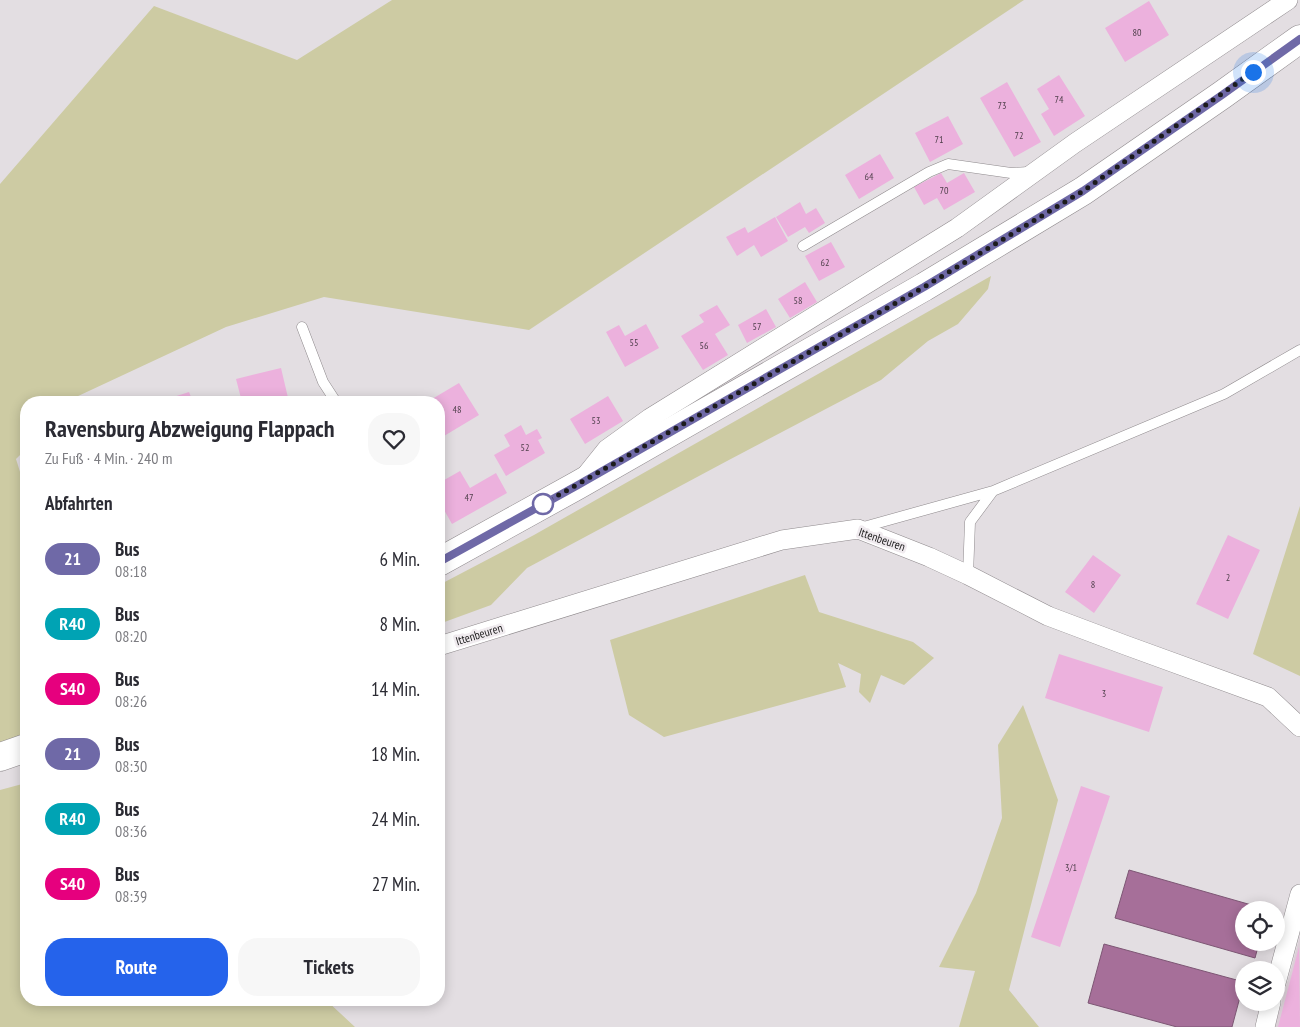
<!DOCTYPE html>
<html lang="de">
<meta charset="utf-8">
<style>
body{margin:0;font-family:"PT Sans Narrow",sans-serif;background:#f7f7f7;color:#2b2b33;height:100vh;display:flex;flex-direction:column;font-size:19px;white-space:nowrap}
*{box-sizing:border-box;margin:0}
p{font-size:16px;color:#7c7c81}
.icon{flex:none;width:28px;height:28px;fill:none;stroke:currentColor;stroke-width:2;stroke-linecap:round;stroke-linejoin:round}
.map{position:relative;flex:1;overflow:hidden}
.panel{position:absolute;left:20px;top:396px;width:425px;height:610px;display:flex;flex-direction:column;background:#fff;border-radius:20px;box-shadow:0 2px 12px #0003}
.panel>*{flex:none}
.badge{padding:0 10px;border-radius:16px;font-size:18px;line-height:32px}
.controls{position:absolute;left:1235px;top:901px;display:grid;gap:10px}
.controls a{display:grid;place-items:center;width:50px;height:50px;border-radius:50%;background:#fff;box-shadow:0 2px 12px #0003;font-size:25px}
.you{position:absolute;width:25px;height:25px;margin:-12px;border:4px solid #fff;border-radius:50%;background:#1a73e8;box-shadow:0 0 0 8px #1a73e833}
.map>.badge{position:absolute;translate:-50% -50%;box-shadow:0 0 0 2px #fff}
h2{padding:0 25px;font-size:19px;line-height:45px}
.round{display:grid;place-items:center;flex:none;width:52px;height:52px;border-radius:20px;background:#f7f7f7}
.overview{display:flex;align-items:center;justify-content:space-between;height:85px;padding:0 25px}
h1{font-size:24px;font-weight:700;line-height:38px}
.button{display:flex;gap:10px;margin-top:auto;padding:10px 25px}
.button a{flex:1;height:58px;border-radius:20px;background:#2563eb;color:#fff;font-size:20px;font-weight:700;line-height:58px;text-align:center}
.button a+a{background:#f7f7f7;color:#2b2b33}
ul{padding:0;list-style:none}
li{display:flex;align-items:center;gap:15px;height:65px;padding:0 25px}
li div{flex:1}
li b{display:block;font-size:19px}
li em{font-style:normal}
li .badge{min-width:55px;font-weight:700;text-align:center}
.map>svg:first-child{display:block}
</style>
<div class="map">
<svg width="1300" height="1027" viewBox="0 0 1300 1027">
<rect width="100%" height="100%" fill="#e3dee2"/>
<path fill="#dbcfd7" d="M1300,936v91h-25z"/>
<path fill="#cdcba3" d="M392,0h632l-495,330 -205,-33 -98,30 -150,70 -5,5h-45v47l-10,10 10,32v243l-26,13v-563l154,-178 143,54z
M991,276l-3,13 -30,35 -30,17 -47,39 -154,81 -200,107 -36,37 -52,19v-39l95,-50z
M1300,506v170l-47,-22z
M805,575l14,37 94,30 21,16 -30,27 -23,-10 -11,28 -11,-11 2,-18 -23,-11 8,24 -182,50 -35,-22 -19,-75z
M1023,705l35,95 -49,190 30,37h-80l16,-56 -36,-4 37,-74 26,-75 -4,-73z
M26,783v217h300l29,27h-355v-237z"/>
<path fill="#a66f99" stroke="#7d5674" d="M1129,870l140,40h-25v32l15,1 -4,15 -140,-40z
M1104,944l140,38 -12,45h-55l-89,-24z"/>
<path fill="#ecb1dd" d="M1149,1l20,34 -44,27 -20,-34z
M1059,75l26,41 -31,20 -13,-22 8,-5 -12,-20z
M1007,82l34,60 -27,15 -34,-59z
M948,116l15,28 -33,18 -15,-29z
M880,154l14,24 -35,21 -14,-24z
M941,173l6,10 17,-10 11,19 -31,18 -7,-12 -13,7 -10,-18z
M800,202l6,12 10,-6 9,15 -16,10 -4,-6 -17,10 -12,-20z
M775,217l13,24 -27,16 -7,-12 -17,11 -11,-19 19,-10 3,6z
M831,242l14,25 -26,14 -14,-25z
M805,282l12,20 -27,16 -12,-19z
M717,305l13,20 -15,9 13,21 -25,15 -22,-34 23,-14 -5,-7z
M766,309l10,18 -29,16 -9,-18z
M646,324l13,24 -34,19 -19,-35 13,-7 6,11z
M281,368l8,34h-47l-6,-23z
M459,383l20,32 -40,24v-37h-12z
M189,392l4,10h-35z
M608,396l15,25 -38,23 -15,-25z
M521,425l5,10 11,-6 5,9 -4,2 7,13 -39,23 -12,-21 16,-9 -6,-11z
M460,471l10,17 26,-15 11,20 -55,31 -13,-23v-18z
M1228,535l32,15 -32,69 -32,-15z
M1093,555l28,20 -27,38 -29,-21z
M1059,654l104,33 -14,45 -104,-34z
M1081,786l29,10 -50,151 -29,-10z
M1299,947l1,80h-22z"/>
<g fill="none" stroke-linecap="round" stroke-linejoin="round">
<g stroke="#8f8a8d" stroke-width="11">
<path id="service" d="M803,246l126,-74 19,-8 63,9 18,-1
M302,327l21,55 13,20
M860,528l133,-37 231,-97 76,-44
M968,575l2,-53 23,-31"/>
</g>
<g stroke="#8f8a8d" stroke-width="20">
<path id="minor" d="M587,474l20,-25 43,-31 307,-190 118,-85 213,-143
M439,646l343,-106 76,-11 71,28 39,18 80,41 77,29 143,52 32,30
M1276,983l24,-89
M1265,1027l6,-25"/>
</g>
<g stroke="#8f8a8d" stroke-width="29">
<path id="primary" d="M439,562l139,-77 346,-198 159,-96 139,-96 78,-56
M0,757l26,-9"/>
</g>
<use href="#service" stroke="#fff" stroke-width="10"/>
<use href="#minor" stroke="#fff" stroke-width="19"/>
<use href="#primary" stroke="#fff" stroke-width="28"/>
</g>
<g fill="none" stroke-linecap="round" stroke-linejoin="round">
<g stroke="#fff" stroke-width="11">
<path id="line" d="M439,562l139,-77 346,-198 159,-96 139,-96 78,-56"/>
</g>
<use href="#line" stroke="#6f69a7" stroke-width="8"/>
<path stroke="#1c1b1c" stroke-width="5" stroke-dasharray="0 9" d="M543,504l381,-217 159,-96 170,-119"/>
</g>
<circle fill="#fff" stroke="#6f69a7" stroke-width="2.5" cx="543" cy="504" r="10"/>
<g text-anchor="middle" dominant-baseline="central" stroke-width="5" stroke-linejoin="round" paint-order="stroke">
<g font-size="10" fill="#50404c">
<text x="1137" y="32">80</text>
<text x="1059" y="99">74</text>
<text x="1002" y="105">73</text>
<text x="1019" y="135">72</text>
<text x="939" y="139">71</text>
<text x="869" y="176">64</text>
<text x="944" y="190">70</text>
<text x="825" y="262">62</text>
<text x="798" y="300">58</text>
<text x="757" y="326">57</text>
<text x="634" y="342">55</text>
<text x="704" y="345">56</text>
<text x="457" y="409">48</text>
<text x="596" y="420">53</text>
<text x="525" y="447">52</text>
<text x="469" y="497">47</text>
<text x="1228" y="577">2</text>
<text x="1093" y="584">8</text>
<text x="1104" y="693">3</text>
<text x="1071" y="867">3/1</text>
</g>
<g font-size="12" fill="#1c1b1c" stroke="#f0ebef">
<text transform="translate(882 539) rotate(19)">Ittenbeuren</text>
<text transform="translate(479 634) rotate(-17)">Ittenbeuren</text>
</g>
</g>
</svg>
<div class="controls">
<a><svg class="icon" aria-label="locate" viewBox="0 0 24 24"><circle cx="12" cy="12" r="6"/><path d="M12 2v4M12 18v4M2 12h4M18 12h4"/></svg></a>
<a><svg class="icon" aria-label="layers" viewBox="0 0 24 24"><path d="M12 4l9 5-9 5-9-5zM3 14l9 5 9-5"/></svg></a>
</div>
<div class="you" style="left:1253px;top:72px"></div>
<section class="panel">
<div class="overview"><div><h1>Ravensburg Abzweigung Flappach</h1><p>Zu Fuß · 4 Min. · 240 m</p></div><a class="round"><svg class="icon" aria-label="heart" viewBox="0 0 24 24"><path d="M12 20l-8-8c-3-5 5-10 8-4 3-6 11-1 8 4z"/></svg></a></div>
<h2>Abfahrten</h2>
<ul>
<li><span class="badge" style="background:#6f69a7;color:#fff">21</span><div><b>Bus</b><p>08:18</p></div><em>6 Min.</em></li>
<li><span class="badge" style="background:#00a3b4;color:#fff">R40</span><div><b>Bus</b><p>08:20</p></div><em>8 Min.</em></li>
<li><span class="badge" style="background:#e6007e;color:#fff">S40</span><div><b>Bus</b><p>08:26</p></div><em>14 Min.</em></li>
<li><span class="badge" style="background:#6f69a7;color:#fff">21</span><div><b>Bus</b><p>08:30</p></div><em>18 Min.</em></li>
<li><span class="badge" style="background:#00a3b4;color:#fff">R40</span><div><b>Bus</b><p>08:36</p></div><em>24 Min.</em></li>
<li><span class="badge" style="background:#e6007e;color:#fff">S40</span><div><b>Bus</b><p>08:39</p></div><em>27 Min.</em></li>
</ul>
<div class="button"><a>Route</a><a>Tickets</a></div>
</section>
</div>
